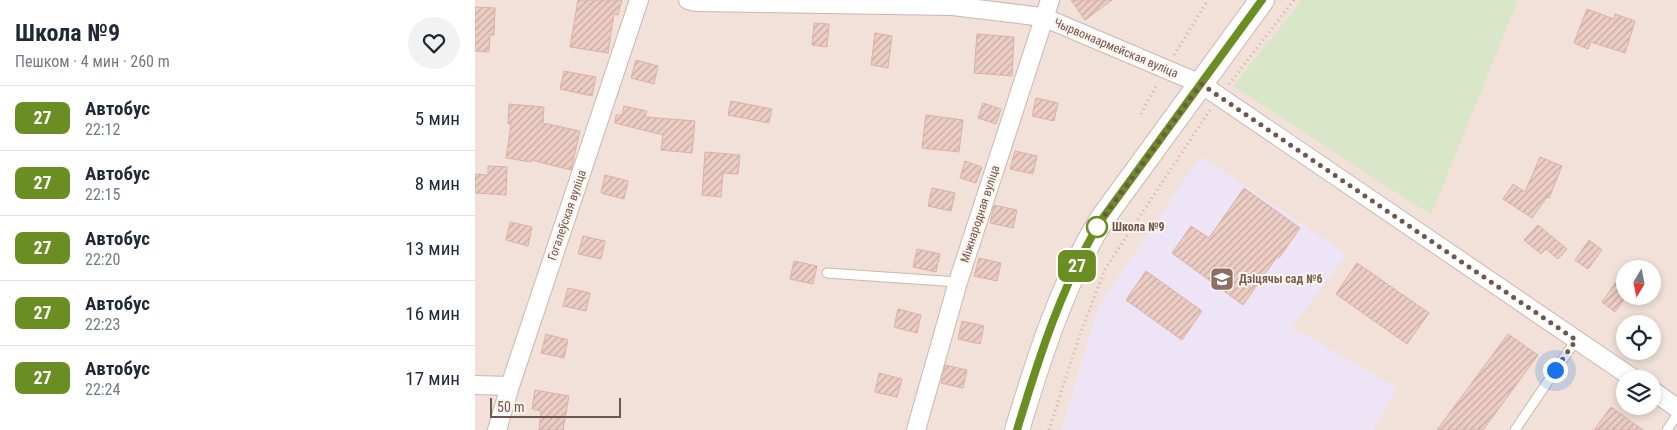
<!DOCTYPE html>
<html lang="ru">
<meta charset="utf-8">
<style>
body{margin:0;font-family:"Roboto Condensed",sans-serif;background:#f2f2f3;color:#1f2937;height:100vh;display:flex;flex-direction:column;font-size:19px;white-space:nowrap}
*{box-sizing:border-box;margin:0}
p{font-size:16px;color:#747a83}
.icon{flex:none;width:28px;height:28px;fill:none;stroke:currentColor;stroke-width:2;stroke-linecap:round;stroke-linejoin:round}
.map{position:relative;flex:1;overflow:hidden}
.drawer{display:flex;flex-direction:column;background:#fff;width:475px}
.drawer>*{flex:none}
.badge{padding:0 10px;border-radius:8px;font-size:18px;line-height:32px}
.needle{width:32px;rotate:190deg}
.buttons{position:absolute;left:1141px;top:260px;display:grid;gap:10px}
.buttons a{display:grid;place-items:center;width:45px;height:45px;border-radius:50%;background:#fff;box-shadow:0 2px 8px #0003;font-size:25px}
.scale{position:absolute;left:15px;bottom:12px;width:131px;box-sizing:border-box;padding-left:5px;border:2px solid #71564f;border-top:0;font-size:14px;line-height:18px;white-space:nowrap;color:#71564f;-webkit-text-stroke:4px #fdf5ee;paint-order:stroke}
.you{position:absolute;width:25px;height:25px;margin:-12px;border:4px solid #fff;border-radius:50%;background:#1a73e8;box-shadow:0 0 0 8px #1a73e833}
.map>.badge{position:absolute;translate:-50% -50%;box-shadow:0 0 0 2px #fff}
.round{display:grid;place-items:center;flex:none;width:52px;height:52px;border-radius:26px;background:#f2f2f3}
.head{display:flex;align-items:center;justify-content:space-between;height:85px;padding:0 15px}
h1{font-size:24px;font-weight:700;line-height:38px}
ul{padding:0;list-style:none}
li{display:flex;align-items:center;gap:15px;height:65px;padding:0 15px;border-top:1px solid #e0e1e3}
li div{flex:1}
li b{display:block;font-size:19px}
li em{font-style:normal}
li .badge{min-width:55px;font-weight:700;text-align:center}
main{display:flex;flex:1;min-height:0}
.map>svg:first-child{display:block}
</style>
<main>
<section class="drawer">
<div class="head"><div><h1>Школа №9</h1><p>Пешком · 4 мин · 260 m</p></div><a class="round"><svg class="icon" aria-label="heart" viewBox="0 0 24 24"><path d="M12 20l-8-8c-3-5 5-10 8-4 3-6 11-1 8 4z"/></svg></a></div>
<ul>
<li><span class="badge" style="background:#6b8e23;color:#fff">27</span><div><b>Автобус</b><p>22:12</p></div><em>5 мин</em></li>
<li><span class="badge" style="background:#6b8e23;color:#fff">27</span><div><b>Автобус</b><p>22:15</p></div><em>8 мин</em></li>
<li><span class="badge" style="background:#6b8e23;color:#fff">27</span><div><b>Автобус</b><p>22:20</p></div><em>13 мин</em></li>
<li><span class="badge" style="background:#6b8e23;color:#fff">27</span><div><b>Автобус</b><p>22:23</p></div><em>16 мин</em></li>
<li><span class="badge" style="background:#6b8e23;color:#fff">27</span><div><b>Автобус</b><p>22:24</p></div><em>17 мин</em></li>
</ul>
</section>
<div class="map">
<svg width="1202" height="430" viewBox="0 0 1202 430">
<defs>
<pattern id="building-hatch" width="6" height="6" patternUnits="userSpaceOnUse" patternTransform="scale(1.25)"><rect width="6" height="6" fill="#eccdc3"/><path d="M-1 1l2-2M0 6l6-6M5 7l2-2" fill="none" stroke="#c4a9a1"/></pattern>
</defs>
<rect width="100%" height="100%" fill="#faf0e8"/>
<path fill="#f1e1d8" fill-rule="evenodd" d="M0,0h1202v430h-1202zM1150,269h28v27h-28zM1150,324h28v27h-28zM1150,379h28v27h-28z"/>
<path fill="#ede5f6" d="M726,156l146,98 -55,73 105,61 -24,42h-312l38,-125z"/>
<path fill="#d9e6c8" d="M827,0h216l-87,215 -198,-129z"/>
<path fill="url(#building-hatch)" stroke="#dcb1a6" d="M103,0h44l-4,15 -4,-1 -6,39 -38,-6z
M596,0h41l-27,20z
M0,7l20,1 -1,27h-4l-1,17 -14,-1z
M1112,9l27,10 1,-5 20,7 -10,32 -34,-11 -3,7 -14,-6z
M339,23l15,1 -2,23 -15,-2z
M400,33l17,3 -4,32 -17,-3z
M502,34l37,3 -2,39 -38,-3z
M161,60l22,6 -4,18 -23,-6z
M89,71l32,6 -4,19 -32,-7z
M561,98l22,5 -4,18 -22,-5z
M256,101l41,8 -3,14 -41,-8z
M508,103l18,6 -5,15 -18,-6z
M34,104l35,3 -1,16 37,8 -9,39 -40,-10v2l-25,-4 5,-34h-3z
M149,106l23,5 -2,6 50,4 -3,32 -31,-3 2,-15 -48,-12 1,-8h6z
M451,115l37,5 -4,32 -37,-4z
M540,151l22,5 -4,18 -23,-5z
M230,152l35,3 -2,19 -15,-1 -2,24 -19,-2z
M1065,157l22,9 -13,32 -2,-1 -15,21 -29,-19 10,-15 12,8z
M490,161l17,6 -6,16 -16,-5z
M13,166l19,1 -1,28 -31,-2v-19l13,1z
M130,175l23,6 -4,18 -23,-6z
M457,188l23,5 -4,18 -23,-5z
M769,188l56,40 -21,30 -2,-1 -34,48 -71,-52 19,-27 18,12z
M519,205l23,5 -4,18 -23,-5z
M35,222l22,5 -4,19 -22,-6z
M1063,225l29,24 -9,10 -12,-10 -5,5 -17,-14z
M108,236l22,5 -4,18 -23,-5z
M1114,240l13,10 -14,19 -13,-9z
M442,249l23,5 -4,18 -23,-5z
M504,258l22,5 -4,18 -23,-5z
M319,261l23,5 -4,18 -23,-5z
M882,263l72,50 -22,31 -71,-50z
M671,271l56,40 -20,29 -56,-40z
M1141,282l9,7v9l-10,14 -13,-10z
M93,288l22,5 -4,18 -23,-5z
M423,309l23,6 -4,18 -23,-6z
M487,321l22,5 -4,18 -22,-5z
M71,334l22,6 -4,18 -23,-5z
M1033,334l30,21 -55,75h-46z
M470,365l22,5 -4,18 -22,-5z
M404,373l23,6 -5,18 -22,-5z
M60,390l34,6 -6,34h-24l2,-19 -9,-2z
M1136,407l32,23h-49z"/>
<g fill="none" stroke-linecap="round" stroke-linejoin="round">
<g stroke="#cbb7b0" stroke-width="11">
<path id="lane" d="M352,273l131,9
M1040,430l61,-90
M1192,430l10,-15"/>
</g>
<g stroke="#cbb7b0" stroke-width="20">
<path id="street" d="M213,0l8,2 257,4 90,11 158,67 433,295
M0,385l35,1
M1178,391l24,17
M22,430l13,-44 129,-386
M441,430l42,-148 92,-282"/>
</g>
<g stroke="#cfb9b1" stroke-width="26">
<path id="secondary" d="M542,430c22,-72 45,-146 85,-211l160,-219"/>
</g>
<path stroke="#d1b0a7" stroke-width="3" stroke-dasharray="1 4" stroke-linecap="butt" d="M699,55l34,-55
M754,84l65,-84
M666,114l16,-30
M574,430l30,-93 26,-68 105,-159"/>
<use href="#lane" stroke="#fff" stroke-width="9"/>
<use href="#street" stroke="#fff" stroke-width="18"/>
<use href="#secondary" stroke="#fff" stroke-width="24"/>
</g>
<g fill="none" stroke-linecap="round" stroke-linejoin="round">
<g stroke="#fff" stroke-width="11">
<path id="line" d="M542,430c22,-73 45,-146 85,-211l160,-219"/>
</g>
<use href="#line" stroke="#6b8e23" stroke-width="8"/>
<path stroke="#71564f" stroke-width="5" stroke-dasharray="0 9" d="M622,227l-3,5 8,-13 99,-135 375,256 -21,30"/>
</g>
<defs>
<g id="school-square" transform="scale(1.25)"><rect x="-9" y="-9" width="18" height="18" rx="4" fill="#8d6e63" stroke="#fdf5ee"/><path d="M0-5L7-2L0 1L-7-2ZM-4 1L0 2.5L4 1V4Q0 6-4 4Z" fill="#fff"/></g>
</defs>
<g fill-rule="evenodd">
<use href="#school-square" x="747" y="279"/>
</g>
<circle fill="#fff" stroke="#6b8e23" stroke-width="2.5" cx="622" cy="227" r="10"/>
<g text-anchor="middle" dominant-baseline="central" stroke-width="4" stroke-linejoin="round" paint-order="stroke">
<g font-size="12" fill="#71564f" stroke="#fdf5ee">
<text transform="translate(641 48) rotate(23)">Чырвонаармейская вуліца</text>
<text transform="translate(505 214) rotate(-72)">Міжнародная вуліца</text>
<text transform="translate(92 215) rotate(-71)">Гогалеўская вуліца</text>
</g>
<g font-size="12" font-weight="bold" fill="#71564f" stroke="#fdf5ee" text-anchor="start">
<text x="637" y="227">Школа №9</text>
</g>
<g font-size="12" font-weight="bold" fill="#785e54" stroke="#fdf5ee" text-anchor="start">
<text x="764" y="279">Дзіцячы сад №6</text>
</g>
</g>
</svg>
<div class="buttons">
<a><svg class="needle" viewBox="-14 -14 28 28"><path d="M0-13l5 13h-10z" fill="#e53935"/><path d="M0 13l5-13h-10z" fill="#747a83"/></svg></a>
<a><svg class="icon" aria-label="locate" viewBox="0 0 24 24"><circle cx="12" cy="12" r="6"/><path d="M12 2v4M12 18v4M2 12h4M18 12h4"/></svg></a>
<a><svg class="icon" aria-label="layers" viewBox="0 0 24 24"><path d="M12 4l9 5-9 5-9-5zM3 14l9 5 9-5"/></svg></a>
</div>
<div class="scale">50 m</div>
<div class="you" style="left:1080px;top:370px"></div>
<b class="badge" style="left:602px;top:266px;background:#6b8e23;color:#fff">27</b>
</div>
</main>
